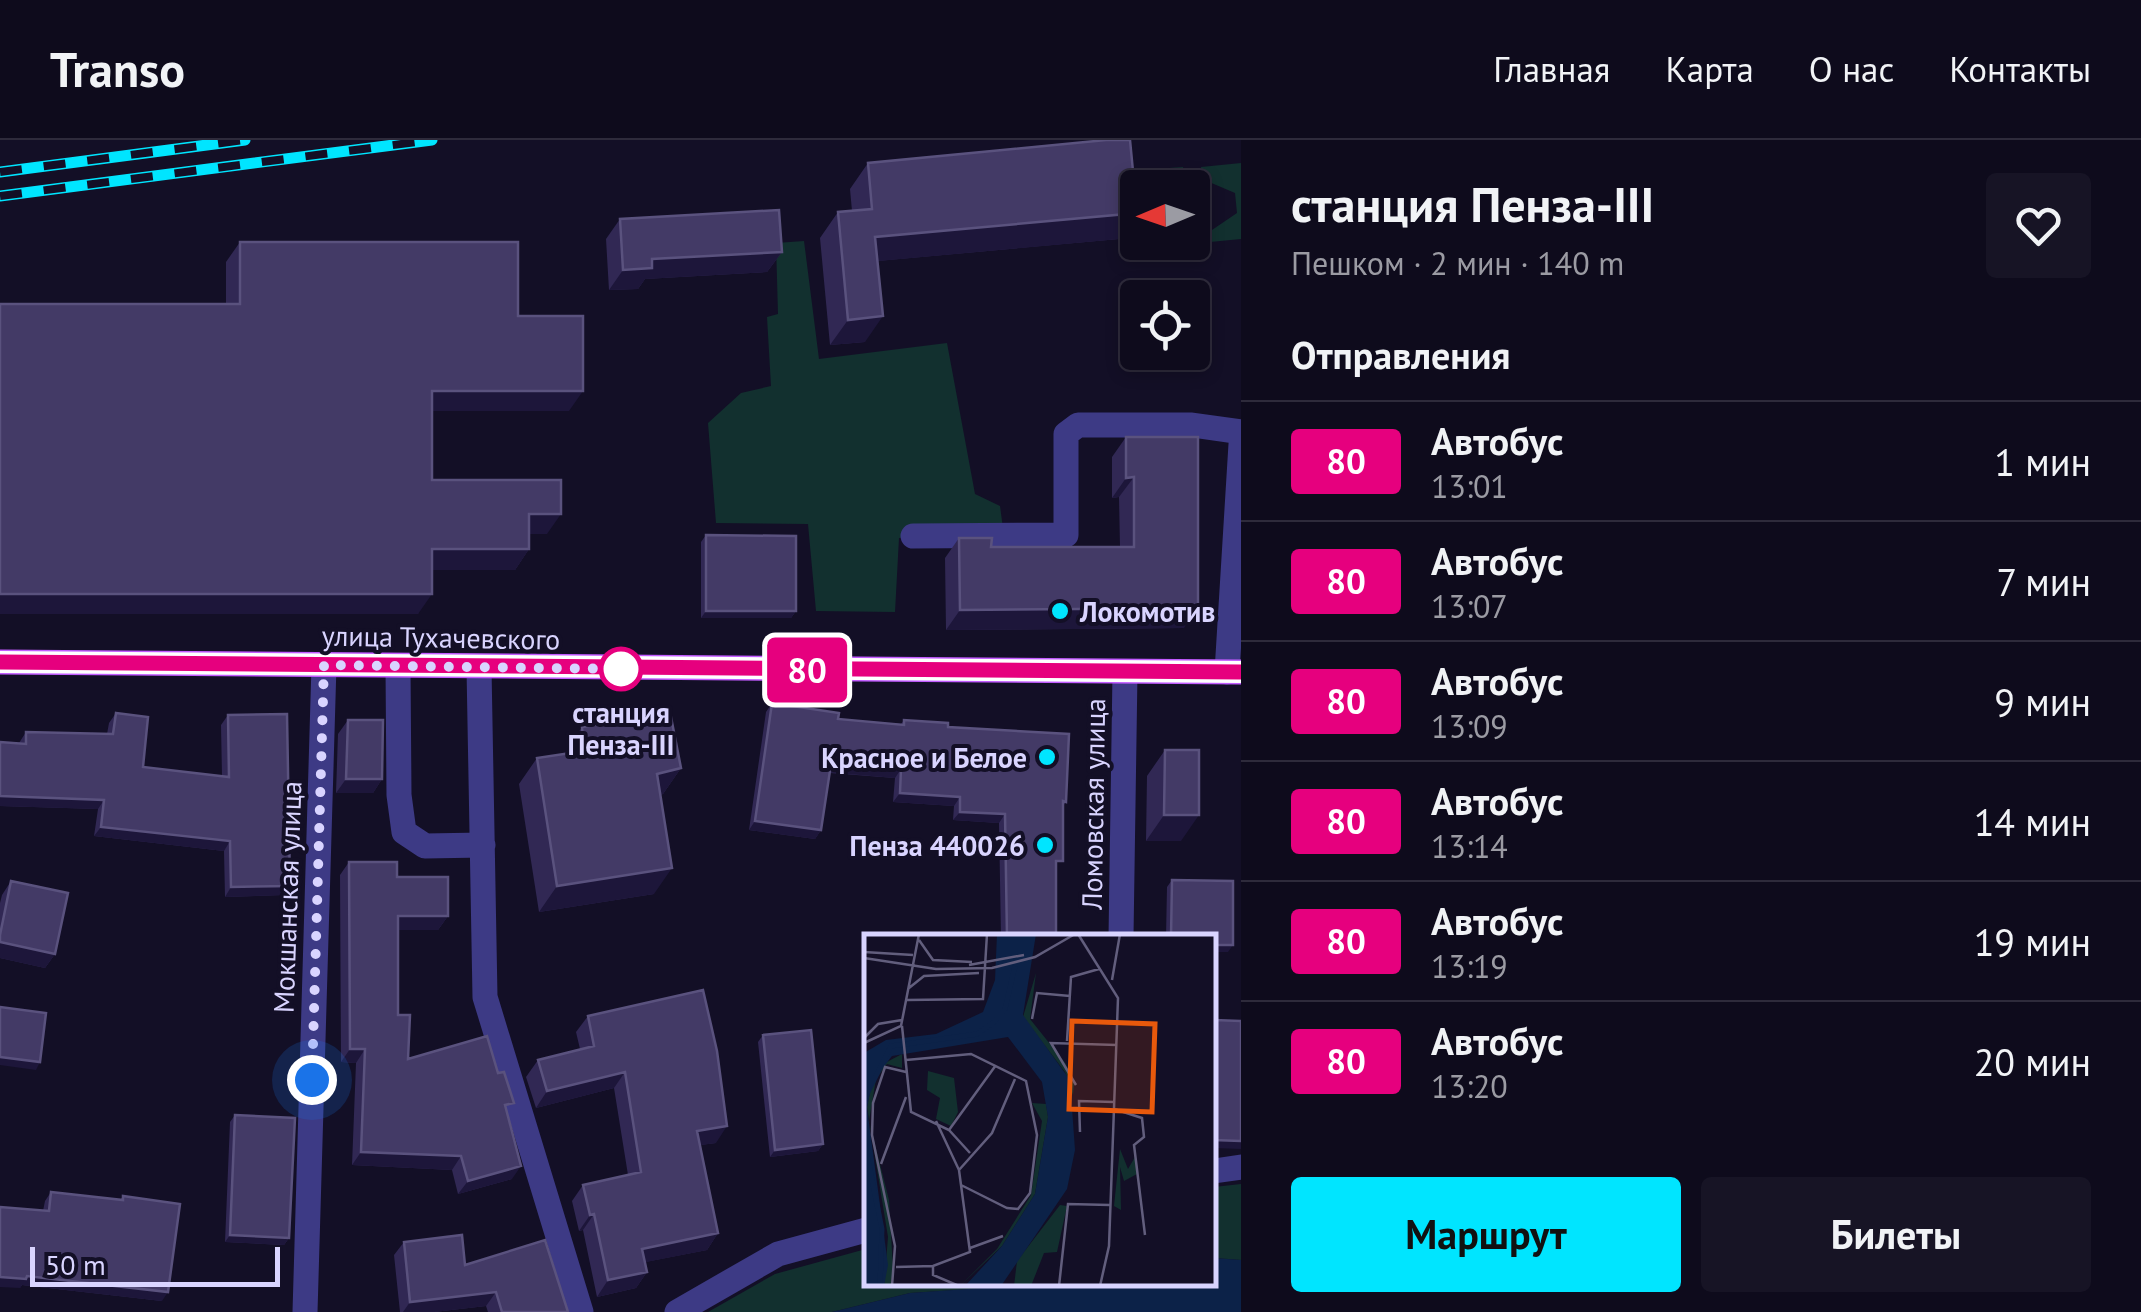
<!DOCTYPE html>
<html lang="ru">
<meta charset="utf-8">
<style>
body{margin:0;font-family:"PT Sans",sans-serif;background:#171425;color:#f1f3f6;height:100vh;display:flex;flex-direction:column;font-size:38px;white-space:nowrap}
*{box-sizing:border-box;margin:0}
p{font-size:32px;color:#9b9ba3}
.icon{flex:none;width:55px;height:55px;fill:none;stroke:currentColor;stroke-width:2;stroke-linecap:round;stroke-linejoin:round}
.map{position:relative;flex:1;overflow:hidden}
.drawer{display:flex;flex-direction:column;background:#0e0b1c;width:900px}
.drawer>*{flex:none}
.badge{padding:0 20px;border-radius:8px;font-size:35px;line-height:65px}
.needle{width:65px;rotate:268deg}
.controls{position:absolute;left:1120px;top:30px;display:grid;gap:20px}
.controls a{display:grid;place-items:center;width:90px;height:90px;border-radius:10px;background:#0e0b1c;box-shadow:0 5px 15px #0003,0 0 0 2px #2e2b3b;font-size:50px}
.scale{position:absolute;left:30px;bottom:25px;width:250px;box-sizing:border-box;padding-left:10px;border:5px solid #d9d4ff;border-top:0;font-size:28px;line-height:35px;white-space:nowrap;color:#d9d4ff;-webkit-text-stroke:8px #130f26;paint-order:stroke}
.you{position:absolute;width:50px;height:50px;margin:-25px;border:8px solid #fff;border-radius:50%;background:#1a73e8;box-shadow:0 0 0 15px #1a73e833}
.map>.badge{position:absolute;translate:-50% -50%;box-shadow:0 0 0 5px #fff}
h2{padding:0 50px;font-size:38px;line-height:90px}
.round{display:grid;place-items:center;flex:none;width:105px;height:105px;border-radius:10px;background:#171425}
.head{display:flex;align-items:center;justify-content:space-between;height:170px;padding:0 50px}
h1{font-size:48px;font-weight:700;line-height:75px}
.action{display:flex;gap:20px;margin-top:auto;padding:20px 50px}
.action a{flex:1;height:115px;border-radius:10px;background:#00e5ff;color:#111;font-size:40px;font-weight:700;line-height:115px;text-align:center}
.action a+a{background:#171425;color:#f1f3f6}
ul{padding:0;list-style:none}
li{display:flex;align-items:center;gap:30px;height:120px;padding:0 50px;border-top:2px solid #2e2b3b}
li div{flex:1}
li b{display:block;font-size:38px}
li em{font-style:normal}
li .badge{min-width:110px;font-weight:700;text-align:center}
header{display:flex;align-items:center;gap:60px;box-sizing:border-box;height:140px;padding:0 50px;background:#0e0b1c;border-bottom:2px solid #2e2b3b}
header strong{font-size:48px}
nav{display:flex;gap:55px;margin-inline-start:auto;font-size:35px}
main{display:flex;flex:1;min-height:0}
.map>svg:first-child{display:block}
</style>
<header>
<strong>Transo</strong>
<nav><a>Главная</a><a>Карта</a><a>О нас</a><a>Контакты</a></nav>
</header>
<main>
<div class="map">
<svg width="1241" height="1172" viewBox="0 0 1241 1172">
<rect width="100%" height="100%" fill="#130f26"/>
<path fill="#12302f" d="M1241,23v76l-31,3 -1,-10 28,-19 -2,-20 -33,-14 -1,-12z
M1183,27l2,17 -5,3h-37l-2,-17z
M804,101l15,118 128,-16 28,151 25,12 4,30 -105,2 -4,74 -79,-1 -8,-87 -92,-1 -8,-100 33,-30 30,-7 -4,-69 11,-3 -2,-71z
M1241,1044v76l-27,-2v-71z
M866,1109v35l172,1 -128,8 -78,19h-124l67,-38z"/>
<path fill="#0c2248" d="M1214,1118l27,2v52h-409l78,-19 128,-9h176z"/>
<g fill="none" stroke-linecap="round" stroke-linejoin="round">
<path stroke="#3d3a85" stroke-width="25" d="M913,396l153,-1v-101l12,-9h114l49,7
M398,527l1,128 5,37 21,14 58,-1
M479,528l6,329 96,315
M1227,532l14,-228
M1121,797l4,-265
M1214,1031l27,-4
M305,1172l19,-647
M677,1172l101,-58 88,-24"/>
<path stroke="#c25bff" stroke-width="25" d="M0,522l1241,10"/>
<g stroke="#00e5ff" stroke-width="11">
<path id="rail" d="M0,32l245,-32
M0,56l432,-56"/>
</g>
<use href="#rail" stroke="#130f26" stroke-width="8" stroke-dasharray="22" stroke-linecap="butt"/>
</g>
<path fill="#312854" d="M868,23l269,50 -18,26 -242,22 -12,81 -35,3 -10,-107 18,-26 14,-1 -2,-22z
M620,79l162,33 -15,20 -122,7 -7,10 -29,1 -3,-51z
M240,102l278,74 51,95h-137v69l115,54h-18v15l-14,21h-83l-14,44h-418v-310h226v-42z
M1126,297l58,191 -238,2 -1,-72 14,-20 32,9h129l-1,-50 -7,1v-41z
M706,395l90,76 -5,7h-90v-76z
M772,563l66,16 63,5 3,-4 44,7 118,75 -3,4 -7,63v68h-55l-2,-114 -46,-3 1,-14 -61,-4 2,-24 -65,-5 -9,57 -6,9 -66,-9 17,-118z
M116,573l27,54 79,9 -1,-51 7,-10 55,180 -58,2 -1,-46 -130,-15 4,-27 -98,-3v-64l19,1 7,-11 81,2 2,-11z
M348,580l34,59 -9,14h-37l2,-59z
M582,587l99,41 -18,26 -3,1 -6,99 -115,18 -20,-128 18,-26 27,-4z
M1165,610l16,91h-35l1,-65z
M349,722l48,15 51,39 -10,14h-40v85l10,44 99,53 5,67 -54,15 -6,-24 -100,-5 4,-102 -15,-1 -1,-187z
M1172,740l56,72 -14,-15h-48l1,-50z
M11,741l44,73 -10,14 -45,-10v-55l2,-8z
M588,876l128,127 -16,2 18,88 -11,17 -62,12 2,10 -11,16 -39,9 -14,-67 -4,1 -7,-30 11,-16 45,-10 -14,-87 -78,20 -10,-31 12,-17 42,-11 -4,-17z
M763,895l60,109 -5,7 -48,6 -12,-115z
M235,975l54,123 -5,7 -59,-3 5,-120z
M51,1052l69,8 3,-4 39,105 -140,-16 -2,3 23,-77 2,-10z
M404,1102l61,23 103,47h-80l-2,-6 -52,6h-34l-6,-57z"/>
<path fill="#1d163a" d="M1137,73l-18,26 -262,24 18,-26z
M782,112l-15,20 -122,7 -7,10 -29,1 14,-20 29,-11z
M883,176l-18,26 -35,3 18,-25z
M432,251h151l-14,20h-151z
M1134,337l-15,20 -7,1 14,-20z
M529,374h32l-14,20h-32z
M432,409h97l-14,21h-97z
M0,454h432l-14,20h-418z
M1198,468l-14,20 -238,2 14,-20z
M706,471h90l-5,7h-90z
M831,624l70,5 -6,9 -70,-6z
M681,628l-18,26 -24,6 18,-26z
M346,639h36l-9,14h-37z
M900,653l60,4 -6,9 -61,-4z
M0,656l104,4 -6,9 -98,-3z
M960,672l45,2 -6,9 -46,-3z
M1164,675h35l-18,26h-35z
M755,681l66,9 -6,9 -66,-9z
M101,687l129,14 -6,10 -130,-15z
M672,728l-18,26 -115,18 18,-26z
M290,746l-7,9 -58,2 6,-10z
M398,776h50l-10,14h-49z
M0,802l55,12 -10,14 -45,-10z
M1214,805h19l-5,7h-14z
M350,909h15l-9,14 -15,-1z
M0,917l40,5 -4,8 -36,-5z
M625,932l-11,16 -78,20 11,-17z
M727,986l-11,17 -30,4 11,-16z
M1214,1000l27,1v8l-27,-1z
M823,1004l-5,7 -48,6 5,-7z
M361,1012l100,4 -9,14 -100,-5z
M521,1026l-9,13 -54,15 10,-13z
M594,1074l-11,16 -4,1 11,-16z
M718,1093l-11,17 -76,15 11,-16z
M230,1095l59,3 -5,7 -59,-3z
M647,1132l-11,16 -39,9 11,-17z
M27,1136l141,16 -6,9 -140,-16 -2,3 -20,-1v-10z
M496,1152l-10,14 -52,6h-31l7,-10z"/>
<path fill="#433a66" stroke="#5a527e" stroke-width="2.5" d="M1106,0h24l7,73 -262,24 8,79 -35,4 -10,-108 34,-3 -4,-46z
M779,70l3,42 -130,7v9l-29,2 -3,-51z
M240,102h278v74h65v75h-151v89h129v34h-32v35h-97v45h-432v-290h240z
M1126,297h72v171l-238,2 -1,-72h33l-1,9h143v-70l-8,1z
M706,395l90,1v75h-90z
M772,563l67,10 -1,6 66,6v-5l44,3v4l121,7 -3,68 -3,-1v60h-7v76h-49l-2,-123 -45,-2v-15l-60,-4 1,-24 -70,-5 -10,66 -66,-9z
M670,572l11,56 -24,6 15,94 -115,18 -20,-128 47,-7 -2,-24z
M116,573l32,4 -5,50 86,10 -1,-62 59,-1 3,172 -59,1 -1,-46 -129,-14 3,-27 -104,-4v-54l26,2v-12l87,2z
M348,580h35l-1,59h-36z
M1165,610h34v65h-35z
M349,722h48v15h51v39h-50v99h12l-2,44 79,-23 11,37 6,-1 10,31 -9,2 16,61 -53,15 -7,-25 -100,-4 4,-103h-15z
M1172,740l61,1v64h-19v-8h-43z
M11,741l57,12 -13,61 -55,-12v-7z
M703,850l14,61 10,75 -30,5 21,102 -76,16 5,23 -39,8 -14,-66 -4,1 -7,-30 58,-13 -16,-100 -78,19 -9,-31 56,-14 -6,-30z
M0,867l46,6 -6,49 -40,-5z
M1214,880l27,1v120l-27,-1z
M811,890l12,114 -48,6 -12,-115z
M235,975l60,3 -6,120 -59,-3z
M51,1052l72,8v-4l57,8 -12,88 -141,-16 -1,3 -26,-2v-70l49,4z
M462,1095l3,30 80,-25 23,72h-66l-6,-20 -86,10 -6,-60z"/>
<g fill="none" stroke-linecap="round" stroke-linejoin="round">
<g stroke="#fff" stroke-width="22">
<path id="line" d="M0,522l1241,10"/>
</g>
<use href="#line" stroke="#e6007e" stroke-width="15"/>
<path stroke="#d9d4ff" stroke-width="10" stroke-dasharray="0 18" d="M312,940l12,-415 297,4"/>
</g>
<g fill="#00e5ff" stroke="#130f26" stroke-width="4">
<circle cx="1060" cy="471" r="10"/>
<circle cx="1047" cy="617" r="10"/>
<circle cx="1045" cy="705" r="10"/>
</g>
<circle fill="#fff" stroke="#e6007e" stroke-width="5" cx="621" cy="529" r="20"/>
<g text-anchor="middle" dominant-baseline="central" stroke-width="8" stroke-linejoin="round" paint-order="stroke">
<g font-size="28" font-weight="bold" fill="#d9d4ff" stroke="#130f26" text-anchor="end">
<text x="1080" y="471" text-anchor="start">Локомотив</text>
<text x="1027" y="617">Красное и Белое</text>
<text x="1025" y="705">Пенза 440026</text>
</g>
<g font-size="28" fill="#d9d4ff" stroke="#130f26">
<text transform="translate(441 497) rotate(1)">улица Тухачевского</text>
<text transform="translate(1093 664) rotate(-89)">Ломовская улица</text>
<text transform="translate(287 757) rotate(-88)">Мокшанская улица</text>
</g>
<g font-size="28" font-weight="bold" fill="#d9d4ff" stroke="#130f26">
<text x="621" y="572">станция<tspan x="621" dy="32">Пенза-III</tspan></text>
</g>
</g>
<g transform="translate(864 794)">
<rect width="352" height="352" fill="#130f26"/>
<path d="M172,39l-6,46 36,45 8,20 -1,11 -8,-23 -42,-55zM38,120v14l-15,-4 -11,15 -7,42 20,79 4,69 -2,17h-7l4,-49 -21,-130 5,-25 11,-18zM64,137l26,7 4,34 -7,14 -15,-7 4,-21 -13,-8zM168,169l14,1 2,13 -13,77 -33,52 -42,40 37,-37 34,-54 11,-74zM256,215l8,20 7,-12 2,17 -13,7 -4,-14 1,43 -7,-4zM196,271l7,1 -10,46 -13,1 -13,33h-17l3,-25z" fill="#12302f"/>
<path d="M133,0h39l-13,81 47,65 5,70 -8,39 -66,97h-36l37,-40 33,-52 13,-77 -6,-35 -34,-45 -116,19 -20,26 -5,26 21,157 -4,21h-20v-233l22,-13 50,-6 47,-22 12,-32z" fill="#0c2248"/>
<path fill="none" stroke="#0c2248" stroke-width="5" d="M0,166l27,-54 86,-12 17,-12 11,-13 10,-43M0,206l18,89 -2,57"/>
<path fill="none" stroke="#625e7d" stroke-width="2.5" d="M214,0l40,64 -9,248 -9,40M55,6l14,20 39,2M0,18l49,3M0,24l72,11 56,-1 43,-11 40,-23M105,31l55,-10M248,46l8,-46M45,54l15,-12 55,-3M43,66l76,-1 4,-65M168,85l5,-26 33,3M38,92l9,86 38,18 21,23M0,104l14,-14 24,-4M203,107l4,-64 28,-8M0,109l37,-17 18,-92M42,126l65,-6 55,27 11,54 -7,58 -12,16 -11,-1 -46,-23M212,151l-25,-42 66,2M250,175l28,9 2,19 -10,8 11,90M85,196l47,-65M216,198l-1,-31 35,1M17,230l25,-67M95,236l33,-37 23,-54M106,314l33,-12M69,332v9l26,11M32,333l37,-1 37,-14 -11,-82 -23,-49M28,352l3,-40 -23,-111 1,-32 12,-36 21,5M195,352l9,-82 42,1"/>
<path fill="#e8590c" fill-opacity="0.15" stroke="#e8590c" stroke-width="5" d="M208,87l83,3 -3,88 -83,-3z"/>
<rect width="352" height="352" fill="none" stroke="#d9d4ff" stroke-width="5"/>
</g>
</svg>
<div class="controls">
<a><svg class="needle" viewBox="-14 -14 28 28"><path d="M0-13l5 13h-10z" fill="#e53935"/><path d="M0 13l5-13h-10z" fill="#9b9ba3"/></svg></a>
<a><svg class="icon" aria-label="locate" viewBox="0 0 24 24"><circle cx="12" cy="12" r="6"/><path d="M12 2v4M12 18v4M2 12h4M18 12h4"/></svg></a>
</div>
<div class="scale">50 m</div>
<div class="you" style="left:312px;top:940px"></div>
<b class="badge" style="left:807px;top:530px;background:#e6007e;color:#fff">80</b>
</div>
<section class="drawer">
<div class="head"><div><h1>станция Пенза-III</h1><p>Пешком · 2 мин · 140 m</p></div><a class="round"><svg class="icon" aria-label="heart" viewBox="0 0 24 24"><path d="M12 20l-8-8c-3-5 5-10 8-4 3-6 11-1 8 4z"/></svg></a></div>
<h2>Отправления</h2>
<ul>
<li><span class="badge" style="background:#e6007e;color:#fff">80</span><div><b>Автобус</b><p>13:01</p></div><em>1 мин</em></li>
<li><span class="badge" style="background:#e6007e;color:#fff">80</span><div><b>Автобус</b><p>13:07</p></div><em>7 мин</em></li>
<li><span class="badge" style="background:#e6007e;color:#fff">80</span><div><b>Автобус</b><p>13:09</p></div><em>9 мин</em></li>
<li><span class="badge" style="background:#e6007e;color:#fff">80</span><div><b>Автобус</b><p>13:14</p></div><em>14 мин</em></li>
<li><span class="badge" style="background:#e6007e;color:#fff">80</span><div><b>Автобус</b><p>13:19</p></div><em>19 мин</em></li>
<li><span class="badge" style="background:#e6007e;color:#fff">80</span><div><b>Автобус</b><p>13:20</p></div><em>20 мин</em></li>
</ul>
<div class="action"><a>Маршрут</a><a>Билеты</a></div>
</section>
</main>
